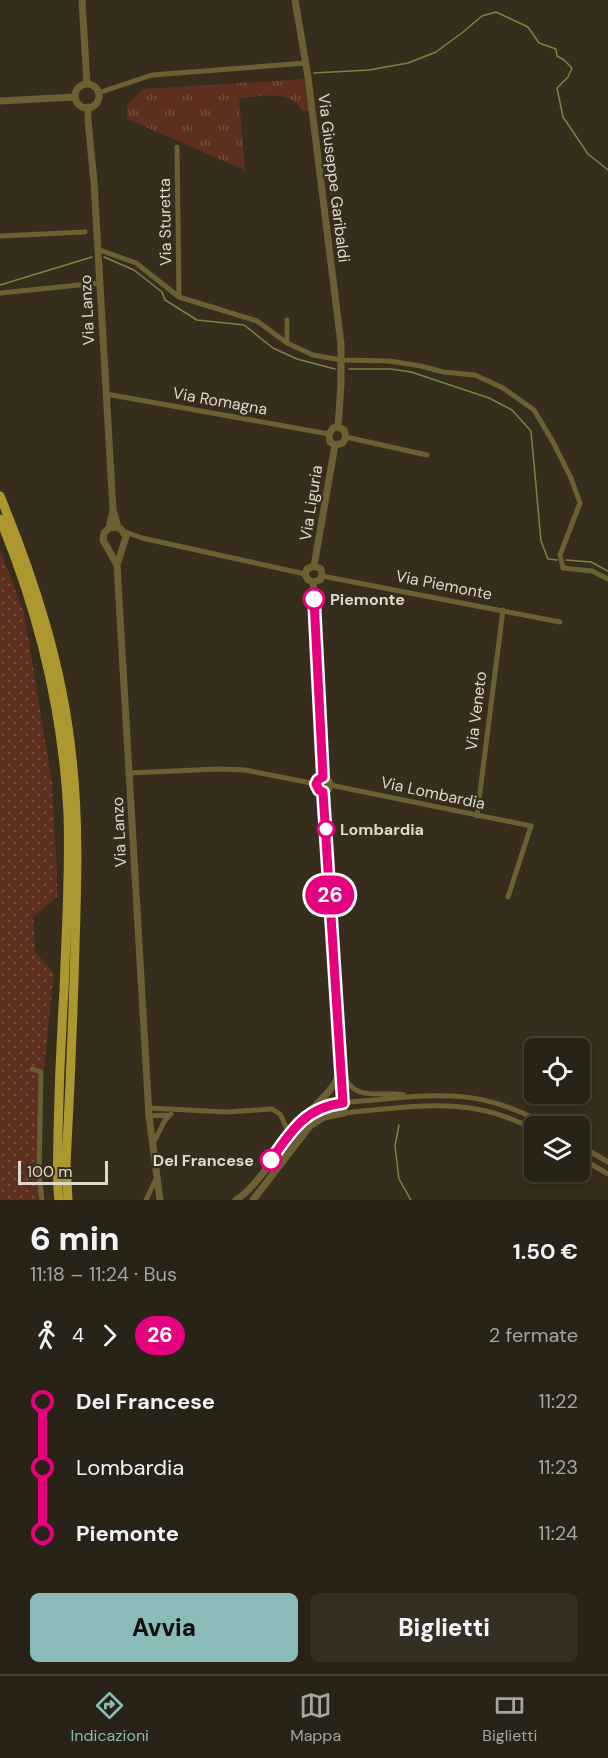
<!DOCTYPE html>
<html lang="it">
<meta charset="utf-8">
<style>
body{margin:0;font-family:"DM Sans",sans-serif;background:#352f23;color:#f1f3f6;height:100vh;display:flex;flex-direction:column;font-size:22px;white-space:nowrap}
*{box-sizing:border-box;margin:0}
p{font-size:20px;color:#a5a4a1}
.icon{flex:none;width:33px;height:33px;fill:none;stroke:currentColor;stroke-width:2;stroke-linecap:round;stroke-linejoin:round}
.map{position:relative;height:1200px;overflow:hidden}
.drawer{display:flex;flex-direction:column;background:#292216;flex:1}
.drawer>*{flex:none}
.badge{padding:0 12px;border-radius:20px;font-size:21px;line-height:39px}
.tools{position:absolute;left:524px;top:1038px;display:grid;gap:12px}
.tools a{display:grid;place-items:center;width:66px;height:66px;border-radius:9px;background:#292216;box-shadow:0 3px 9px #0003,0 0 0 2px #453f35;font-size:30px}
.scale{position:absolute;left:18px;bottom:15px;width:90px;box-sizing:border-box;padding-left:6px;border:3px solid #ded8ce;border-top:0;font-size:16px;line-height:21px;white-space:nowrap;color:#ded8ce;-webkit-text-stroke:4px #372d1d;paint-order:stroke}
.map>.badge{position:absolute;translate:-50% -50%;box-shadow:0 0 0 3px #fff}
.legs{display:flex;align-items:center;gap:9px;height:66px;padding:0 30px;font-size:20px}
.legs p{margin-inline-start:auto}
.headline{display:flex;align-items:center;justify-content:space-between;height:102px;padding:0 30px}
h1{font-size:33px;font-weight:800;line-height:45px}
.button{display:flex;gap:12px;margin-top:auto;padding:12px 30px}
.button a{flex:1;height:69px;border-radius:9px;background:#8bbbb9;color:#111;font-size:24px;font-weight:800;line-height:69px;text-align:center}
.button a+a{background:#352f23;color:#f1f3f6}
ul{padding:0 30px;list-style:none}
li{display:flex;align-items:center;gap:21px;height:66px;font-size:22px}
li i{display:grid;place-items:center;width:9px;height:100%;margin:0 8px;background:currentColor}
li i::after{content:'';width:15px;height:15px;margin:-8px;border:4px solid;border-radius:50%;background:#292216}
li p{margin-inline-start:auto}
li:first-child i{background:linear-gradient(#0000 50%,currentColor 0)}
li:last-child i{background:linear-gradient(currentColor 50%,#0000 0)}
.tabs{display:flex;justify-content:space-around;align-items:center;height:84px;border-top:2px solid #453f35;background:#292216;font-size:16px;color:#a5a4a1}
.tabs a{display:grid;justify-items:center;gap:3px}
.tabs .active{color:#8bbbb9}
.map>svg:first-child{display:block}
</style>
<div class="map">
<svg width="608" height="1200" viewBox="0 0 608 1200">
<defs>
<pattern id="grass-tufts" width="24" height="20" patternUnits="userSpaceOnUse" patternTransform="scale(1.5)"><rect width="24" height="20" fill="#5e2f1f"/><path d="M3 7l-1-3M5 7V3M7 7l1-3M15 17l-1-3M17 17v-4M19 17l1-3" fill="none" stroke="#754c3e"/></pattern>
<pattern id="park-dots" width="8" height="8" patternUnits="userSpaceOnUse" patternTransform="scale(1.5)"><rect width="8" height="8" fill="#5e2f1f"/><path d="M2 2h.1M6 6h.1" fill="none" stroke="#754c3e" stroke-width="1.8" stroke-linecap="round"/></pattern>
</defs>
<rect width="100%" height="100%" fill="#372d1d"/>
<path fill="url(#grass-tufts)" d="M304,79l5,32h-6c-13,-23 -42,-14 -64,-13l6,72 -118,-51v-15l17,-15z"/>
<path fill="url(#park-dots)" d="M0,550l24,63 28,169 6,114 -25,21 2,35 19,21 -17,162 6,65h-43z"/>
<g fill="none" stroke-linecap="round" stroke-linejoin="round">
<path stroke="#798445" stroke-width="1.5" d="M314,73l55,-3 39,-7 28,-11 27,-20 19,-16 14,-4 32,15 11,16 17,6 1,7 7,4 8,8 -4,9 -11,11 6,29 25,37 20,16
M104,257l30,13 28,22 3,8 32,20 47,5 29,23 24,11 38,10
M0,285l92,-28
M349,369h42l20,3 78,26 23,12 19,21 10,110 7,18 9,1
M566,560l25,2 17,9
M399,1125l-4,21 4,33 12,21"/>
<path stroke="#6a6031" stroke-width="5" d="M98,93l54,-18 154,-12
M177,147l2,150
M0,236l85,-4
M97,249l39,14 43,34 78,24 30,22 26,12 28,5 48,1 32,5 22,6 32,3 28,13 31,22 19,32 18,36 9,25 -20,52 3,13 29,3 16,8
M0,293l99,-10
M287,320v23
M106,394l223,40
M346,437l81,18
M123,531l19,7 163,36
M322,576l238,46
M129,773l89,-4 27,1 71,14
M330,785l201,41 -23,71
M477,816l26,-206
M32,1069l9,3 -2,100 3,28
M342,1073c14,31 36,17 62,22
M149,1108l78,4 45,-3 8,5 10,21
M312,1112c20,-10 41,-10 63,-12 69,-7 111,-10 173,26
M344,1113c67,-6 128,-19 190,17
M149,1116l21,-1
M153,1144l12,-24 6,-6
M579,1145l29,17
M579,1157l29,17
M146,1200l10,-21"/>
<path stroke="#6a6031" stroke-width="7" d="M82,0l5,84
M295,0l13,77 33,267v40l-3,43
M75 96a12 12 0 1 1 24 0a12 12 0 1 1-24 0Z
M0,101l75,-4
M88,107v13l6,62 19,328 5,17
M335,445l8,-2 3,-6 -2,-7 -6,-3
M335,445l-5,-3 -1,-8 4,-6 5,-1
M113,511l-4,17 -5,5 -1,7 14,25
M109,528l6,-1 6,2 5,8 -9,28 32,551 11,84
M314,566l21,-121
M313,582l10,195
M313,582l7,-2 2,-4 -1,-7 -7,-3
M313,582l-5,-2 -3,-6 2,-5 7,-3
M323,777l-5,3 -2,4 3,6 4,2
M323,777l4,2 3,4 -1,6 -6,3
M236,1200c23,-14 47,-58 66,-80 13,-16 30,-27 38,-47
M253,1200l57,-74 14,-9 20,-4 -21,-321"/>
<path stroke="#ad9830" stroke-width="9" d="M0,496c35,85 63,171 72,263 7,62 5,124 3,187 -2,73 -5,145 -9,218l2,36
M0,519c39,94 63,194 68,295 2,59 -2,118 -4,177 -3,47 -5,94 -6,141 0,23 -2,45 1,68"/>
</g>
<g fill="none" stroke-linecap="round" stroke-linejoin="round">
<g stroke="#fff" stroke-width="14">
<path id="line-1" d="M271,1160c20,-29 35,-53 72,-57l-20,-311 -4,-2 -3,-6 2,-4 5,-3 -9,-178"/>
</g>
<use href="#line-1" stroke="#e6007e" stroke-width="9"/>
</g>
<g fill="#fff" stroke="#e6007e" stroke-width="3">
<circle cx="314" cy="599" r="10"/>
<circle cx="326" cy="829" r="8"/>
<circle cx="271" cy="1160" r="10"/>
</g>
<g text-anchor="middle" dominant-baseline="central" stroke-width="4.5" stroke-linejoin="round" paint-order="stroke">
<g font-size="16" fill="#ded8ce" stroke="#372d1d">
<text transform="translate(334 178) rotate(83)">Via Giuseppe Garibaldi</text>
<text transform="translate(165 222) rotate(-91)">Via Sturetta</text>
<text transform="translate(87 310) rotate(-93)">Via Lanzo</text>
<text transform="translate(220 401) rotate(10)">Via Romagna</text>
<text transform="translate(311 503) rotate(-81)">Via Liguria</text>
<text transform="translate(444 585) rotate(11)">Via Piemonte</text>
<text transform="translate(476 711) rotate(-83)">Via Veneto</text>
<text transform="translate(433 793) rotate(12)">Via Lombardia</text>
<text transform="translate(119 832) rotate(-93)">Via Lanzo</text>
</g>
<g font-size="16" font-weight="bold" fill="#ded8ce" stroke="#372d1d" text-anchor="start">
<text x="330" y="599">Piemonte</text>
<text x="340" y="829">Lombardia</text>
<text x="254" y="1160" text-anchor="end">Del Francese</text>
</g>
</g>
</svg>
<div class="tools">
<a><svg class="icon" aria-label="locate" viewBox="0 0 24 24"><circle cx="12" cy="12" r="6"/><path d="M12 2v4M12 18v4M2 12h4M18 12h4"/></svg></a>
<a><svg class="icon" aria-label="layers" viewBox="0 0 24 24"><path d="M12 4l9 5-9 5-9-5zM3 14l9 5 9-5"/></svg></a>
</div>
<div class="scale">100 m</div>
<b class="badge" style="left:330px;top:895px;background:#e6007e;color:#fff">26</b>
</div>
<section class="drawer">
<div class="headline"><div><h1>6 min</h1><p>11:18 – 11:24 · Bus</p></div><b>1.50 €</b></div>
<div class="legs"><svg class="icon" aria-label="walk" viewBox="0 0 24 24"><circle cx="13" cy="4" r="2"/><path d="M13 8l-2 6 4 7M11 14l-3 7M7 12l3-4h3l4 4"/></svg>4<svg class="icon" aria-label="forward" viewBox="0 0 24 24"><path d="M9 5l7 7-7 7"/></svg><b class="badge" style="background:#e6007e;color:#fff">26</b><p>2 fermate</p></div>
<ul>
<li><i style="color:#e6007e"></i><b>Del Francese</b><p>11:22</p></li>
<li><i style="color:#e6007e"></i><span>Lombardia</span><p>11:23</p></li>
<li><i style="color:#e6007e"></i><b>Piemonte</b><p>11:24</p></li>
</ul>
<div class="button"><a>Avvia</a><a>Biglietti</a></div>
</section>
<nav class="tabs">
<a class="active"><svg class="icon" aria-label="directions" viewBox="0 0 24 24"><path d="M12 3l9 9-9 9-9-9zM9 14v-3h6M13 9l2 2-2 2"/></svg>Indicazioni</a>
<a><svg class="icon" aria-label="map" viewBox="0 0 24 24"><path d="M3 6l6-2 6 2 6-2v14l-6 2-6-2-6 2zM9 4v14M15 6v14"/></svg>Mappa</a>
<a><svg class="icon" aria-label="tickets" viewBox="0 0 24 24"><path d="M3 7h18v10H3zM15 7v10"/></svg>Biglietti</a>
</nav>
